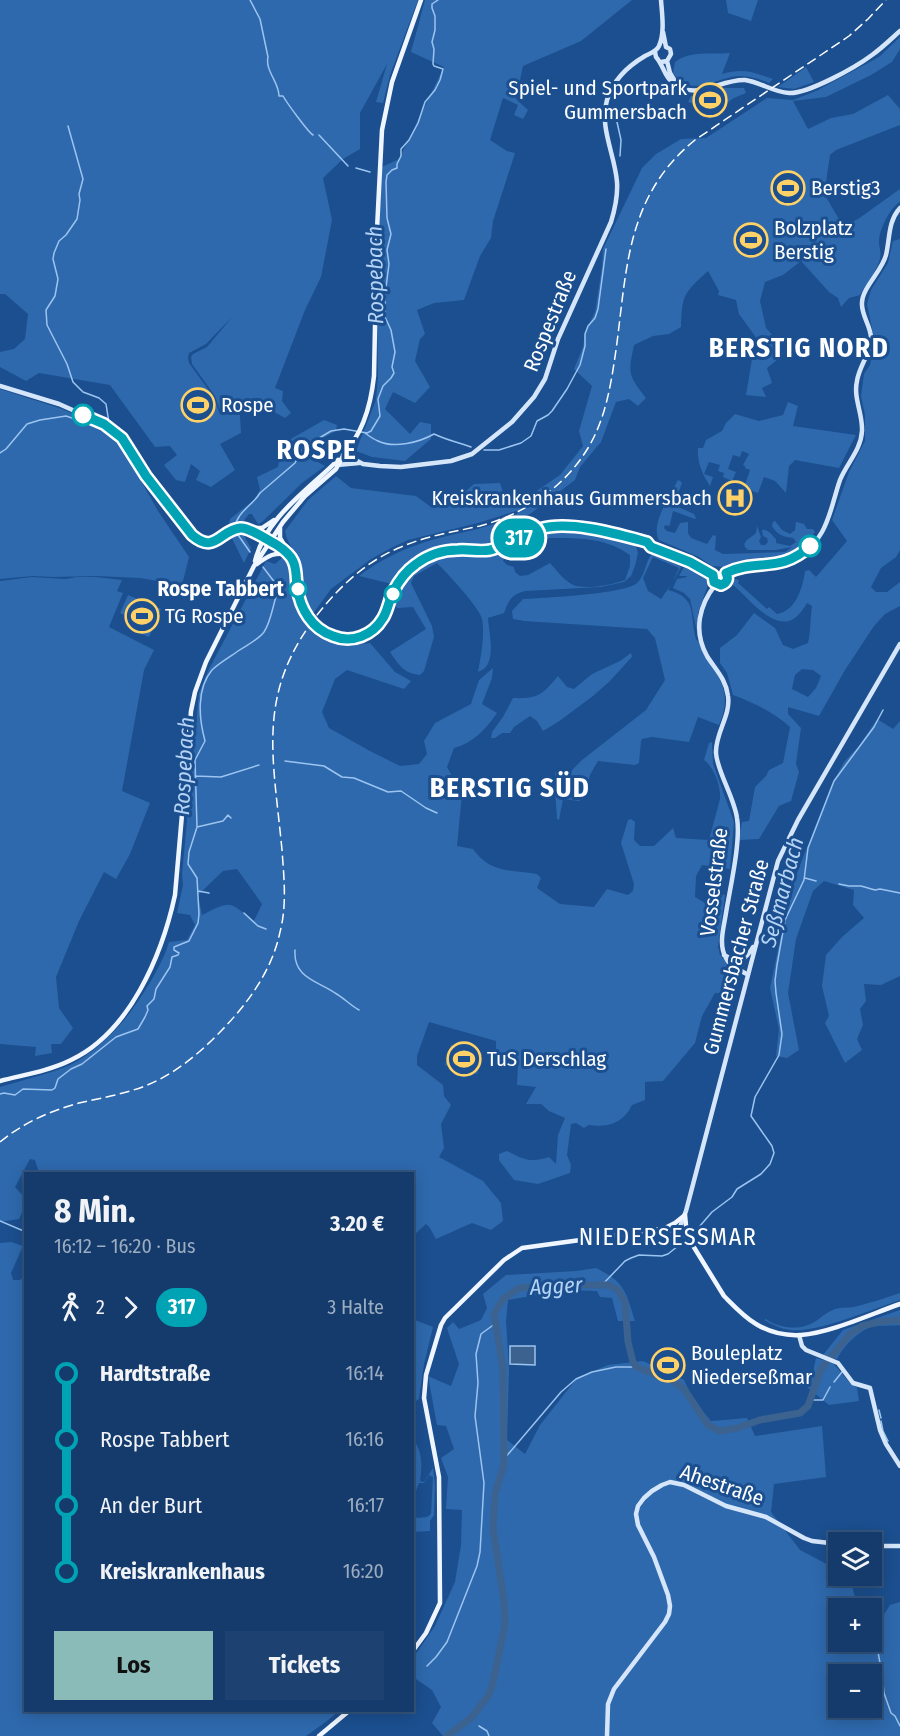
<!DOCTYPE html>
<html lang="de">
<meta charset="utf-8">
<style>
body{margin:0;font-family:"Fira Sans Condensed",sans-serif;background:#1d4271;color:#f1f3f6;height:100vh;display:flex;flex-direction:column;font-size:22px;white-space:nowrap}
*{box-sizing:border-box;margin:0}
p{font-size:20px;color:#9dadc1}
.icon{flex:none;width:33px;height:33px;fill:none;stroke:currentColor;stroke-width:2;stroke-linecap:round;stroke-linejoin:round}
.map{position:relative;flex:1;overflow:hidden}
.drawer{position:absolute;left:24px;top:1172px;width:390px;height:540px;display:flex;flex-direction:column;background:#143b6b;border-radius:0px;box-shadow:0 3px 15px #0003,0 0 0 2px #33557e}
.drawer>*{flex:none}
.badge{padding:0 12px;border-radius:20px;font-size:21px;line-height:39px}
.controls{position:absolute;left:828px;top:1532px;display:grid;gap:12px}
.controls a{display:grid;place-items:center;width:54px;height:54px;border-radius:0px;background:#143b6b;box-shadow:0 3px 15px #0003,0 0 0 2px #33557e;font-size:30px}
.map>.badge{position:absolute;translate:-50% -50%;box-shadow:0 0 0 3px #fff}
.legs{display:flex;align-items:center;gap:9px;height:66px;padding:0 30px;font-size:20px}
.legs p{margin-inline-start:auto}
.overview{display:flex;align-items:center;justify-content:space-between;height:102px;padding:0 30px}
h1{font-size:33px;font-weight:700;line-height:45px}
.primary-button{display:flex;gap:12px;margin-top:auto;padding:12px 30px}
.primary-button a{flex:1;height:69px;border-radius:0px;background:#8bbbb9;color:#111;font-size:24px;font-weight:700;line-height:69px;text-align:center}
.primary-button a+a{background:#1d4271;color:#f1f3f6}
ul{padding:0 30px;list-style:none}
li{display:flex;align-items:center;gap:21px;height:66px;font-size:22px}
li i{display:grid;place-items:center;width:9px;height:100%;margin:0 8px;background:currentColor}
li i::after{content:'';width:15px;height:15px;margin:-8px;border:4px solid;border-radius:50%;background:#143b6b}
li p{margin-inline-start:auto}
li:first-child i{background:linear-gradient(#0000 50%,currentColor 0)}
li:last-child i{background:linear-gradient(currentColor 50%,#0000 0)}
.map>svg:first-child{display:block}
</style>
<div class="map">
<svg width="900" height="1736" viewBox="0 0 900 1736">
<rect width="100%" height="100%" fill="#1b4f8f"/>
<path fill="#2e69ad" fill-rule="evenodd" d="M0,0h418l-28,75 -7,28 -7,-1 11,-38 -27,49v36l-17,10 -20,19 9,42 -11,57 -16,33 -30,78 8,3 -1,10 9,12 -6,5 -16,-9 -33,4h-15l-6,-17 -23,-32 -1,-7 2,-3 14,-7 26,-31 -27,28 -17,9 -1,5 1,5 24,33 7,18 20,1 1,18 -21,11 15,26 -24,17 -15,-7 4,-9 -9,-7 -6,18 -9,-2 -12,-15 13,-10 -7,-9 -15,1 -45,-62 -71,-12 -13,8 -26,-14v-15l14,-3 11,-10 3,-25 -23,-20h-5z
M425,0h207l-51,41 -58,25 -7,33 12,11 -5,9 -9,-4 4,-10 -15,-7 -13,42 17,11 8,2 -22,68 -2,17 -11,18 -16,44 -30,3 -17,7 8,24 -5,5 -5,22 15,26 -15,16 -22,-11 -8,17 25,25 10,-12 11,2v15l-26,22 -33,-4 -16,-6 20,-51 2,-23 -1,-67 2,-81 3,-62 17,-8 45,-92 -33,-15z
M726,0h32l-7,21 -23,-8z
M900,37v12l-8,13 -21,13 -45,22 -33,4 15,28 23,-11 22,-4 35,-19 12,14v16l-64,25 -6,5 -4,27v15l17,29 15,-7 42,-30v13c-10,5 -22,30 -21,41 1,9 3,9 0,19 -4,11 -13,22 -19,33l-11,3 -8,9 -3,-9 -9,-6 -28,-31 -18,14 -18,7 -5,19 6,27 15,17 2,10 -16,13 5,15 -10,5 4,9 -20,-2 6,-36 13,-9 -26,-36 -3,-14 -18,-5 1,-4 -11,-20c-24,22 -26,23 -27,56l-12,7 -16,2 -19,9c-6,29 -6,30 12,53l-8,8 -9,-7 -13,3 -15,40 -21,25 -5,13 -53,40 -1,-1 -6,12 -7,8 -34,9 -25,-2 -28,9 -29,29 -33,-8c19,-15 42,-26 66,-34 30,-10 65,-12 93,-29l-2,-2 -38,12 -70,17 -17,8 -20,11 -40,30 -19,26c-15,-15 -8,-36 -14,-54 -4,-13 -11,-17 -13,-30l23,-31 28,-24 15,12 65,8 15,11c22,-3 27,-9 43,-23l26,-1 3,9 16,11 41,-28 23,-29 -4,-15 13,-45 -18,-17 9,-22 2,-14 10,-21 7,-45 1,-18 39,-81 14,-14 25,-15 25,-1 61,-40 26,2 23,-9 63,-34z
M730,53l-8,21c22,-6 30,-2 51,5l-4,4c-12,-5 -24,-9 -38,-6 -21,5 -41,19 -58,-4l2,-11c16,-12 36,-7 55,-9z
M806,67l8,15 -20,7 -16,-2z
M724,88h20l2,5 -12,5 -16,11 -1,2 -29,-9 3,-6 15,-1z
M900,239v311l-4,7 -15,11 -10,19 5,5h11l13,-10v24l-15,8 -11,12 -29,44 -26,46 -31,-9v7l13,14 -5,36 3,8 -8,29 -12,5 -20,33 -20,1 3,-18 7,-1 6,-34 11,-11 3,-6 14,-7 7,-36c-16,-15 -36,-24 -57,-32l-6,-22 -7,-10v-15l17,-13 17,-22 21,15 8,17 10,4 15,-6c3,-13 2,-24 4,-37l-5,-3c-3,5 -7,11 -12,15 -21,15 -47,-21 -62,-33v-3l2,-3 4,1 -1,3 29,26 2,-2 8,7c19,-3 26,-27 28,-43l4,-1 7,7 31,-36 -15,-21 17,-48 16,-31v-26l-4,-19 3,-22 6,-9 5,-22 -8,-39 4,-14 17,-27 5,-22zM802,669l11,1 8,6 -5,12 -8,9 -16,-8 3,-14z
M0,389l62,20 36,16 18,11 42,75 31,46 -7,28 -42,-7 -44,-2 -44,1 -19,-1 -33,3z
M788,402l10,4 -5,20 63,9 -17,33 -44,-8 -6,6 -3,27 -11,-12 -11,-4 -6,16 -14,-5 6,-18 -5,-2v-2l-2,-1 6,-11 -7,-3 -2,6 -7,-2 -5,14 8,3 -4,9 -9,-4 1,-4 -6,-2 2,-6 -11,-3 -5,12 9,3 -3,9c-8,-12 -13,-24 -12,-38h5l3,-8 16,-9 4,-8 9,-9 24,7 24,-6z
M324,420l13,5 -1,6 -28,15 -5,8 22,12 -23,17 -40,39 -4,2 -6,-10h-3l-10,13 12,21 -7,15 -16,-33 2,-11 25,-20 5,-9 -3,-13 21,-10 4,-23z
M678,480l2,1 2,2 -3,8 -5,5 2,10 18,8 2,4 -1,1 -22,-8 -3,13 -1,2 -4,-1 -1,3 3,3 8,2 5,-10 8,-1v11l3,5 16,6 6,-9 3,1 -1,14 8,4 62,-2 7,-5 -16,3h-28c-10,-7 3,-12 8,-17l1,-7 4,11 -2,4 2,4h4l3,-3 -1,-4 -4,-2 -1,-6c5,-2 10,5 14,9v4l14,3 6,-4 -3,-4c-9,-1 -16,-3 -21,-12l1,-4 2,-1 7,9 8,4 5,-4 1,-8h1l7,2 3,5h6l2,3 -11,15 -14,9 -16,5 -30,1 -19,5 -13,-1 -13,-9 -40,-17c-9,-15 11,-45 19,-60z
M561,531l24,1 51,14 2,7 -3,13 -4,10 -7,6 -23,5 -76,4c-14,4 -16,9 -21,22l-16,5c1,16 10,48 -10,54 3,-16 7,-37 4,-53 -2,-11 -36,-47 -45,-56l-23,13 -3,7 21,43 2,11 -10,34 -4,4c-17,-2 -21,-10 -30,-23l36,-23 -13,-22 -15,1 -5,-2c11,-29 28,-48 60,-52 13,-1 29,4 42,0 9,-2 17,-8 25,-12 14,-5 27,-8 41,-11zM548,538c29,0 57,-1 82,17v11l-5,14c-15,5 -33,9 -49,6 -10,-3 -19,-15 -26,-23l-22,12 -8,1 -5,-4 -1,-5 -7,-2 -4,-4 3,-7z
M651,555h4l26,12 -13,23c30,8 21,23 28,49 4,4 6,10 9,16 17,25 27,40 14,70l-21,-8 -9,25 -37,-5 -10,2 -1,2 -2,22 -4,2 -37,-4 -8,14 -5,23 -6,3 -16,-2 -4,21 -2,-1 -2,-29h7l1,-3 -2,2h-6v-17l10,1 -1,13 9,-17 9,-9 64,-50 19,-30 -10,-42 -8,-9 -123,-8 -11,-2 -1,-8 11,-12c20,-1 102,-5 114,-16 8,-7 8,-20 14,-28zM653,557l26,11 -7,15 -11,16 -13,-8 -5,-13z
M283,557l8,7 2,25 12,32 26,19 22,5 17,-2 25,29 16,9 -7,8 -57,-19 -12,9 -13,33 7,16 41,23 30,15 19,-2 8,-10 -3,-13 11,-18 36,-19 8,-24 14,-12 -1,10 -10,26 15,9c-11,16 -24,30 -43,35l-7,19 15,27 -5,52 16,3c18,25 37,20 64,25l4,4 -4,10 23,16 34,3 13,-18 21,6 5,-4 1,-7 -13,-41 7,-23 3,-1 4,3 -1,18 6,6h14l19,-18 3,10 33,2 11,-41c1,-13 -6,-32 -16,-39l5,-17 3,-1 1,22 21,58 -4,47 -28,-4 -6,11 -1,21 10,6 3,-13 17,5 -7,52 2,8 15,17 -12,21h-8l-13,23 -7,27 -32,38 -18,1v18l-13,5c-8,18 -25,23 -43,20l-5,3 -8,-5 -5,1 -4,31 4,10 -1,8 -32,11 -24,-4 -15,-20v-6l8,-3c19,9 22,12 42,6l7,7 2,-29 7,-17 -16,-7 -8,-7h-15l10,-17 -19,-2 1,-20 -22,-6v-18l-67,-19 -12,34v9l26,20 1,11 7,9 -10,19 3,24 -5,9 44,24 18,22 2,18 -12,9 -19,-7 -36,16 -6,-11 -4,-4 -13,12 -1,-63h-373l-4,-13 -5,-1 -15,28 10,11v8l-6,13 -19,3v-135c22,-7 50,-13 70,-22 17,-8 35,-24 47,-37 17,-17 46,-63 52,-86l18,-2 8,-15 -5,-10 -13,-2 6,-28 -1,-11 17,-181 10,-24 57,-108 9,3zM237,869l25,35 -8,17c-26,-20 -22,-21 -52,-6l-4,-20 25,-24z
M685,565c9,2 20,8 24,17l-11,31v24l-8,-38 -6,-6 -11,-5 4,-9 10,-2 -1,-1h-7z
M32,577l34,2 10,-2h20l26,3 -5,11 6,2 -14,34 45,23 -10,20 -22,121 28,12 -20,51 -14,25 -12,-7 -25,49 -23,56 3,31 14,20 -12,16h-10l1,9 -17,3 1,-9 -36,-3v-463z
M128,595l33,14 -12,28 -20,-9 4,-9 -13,-6z
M631,653l1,4 -3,3 -19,21 -17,15 -35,26 -15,9 -6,-10 -7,-5 -16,11 -4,6h-8l-7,5h-4l1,-6 11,-15 10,-19c25,1 29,-3 45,-22l9,11 7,2 18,-15 28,-13z
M877,719l16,10 7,-8v255l-19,9 -17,-1 2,17 -6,8 3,16 -6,14 5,11 -17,13 -20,-40 4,-7 -7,-30 4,-31 16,-18 22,-19 -11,-13 1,-15 -30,-9 -11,10 -17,48 -8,54 11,57 -12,8 -11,-2 3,-27 -9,-41 13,-63 14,-52 34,-87 13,-24 15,-16z
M451,1045l31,8 -5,21 -32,-9z
M11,1242l12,4 -12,27 2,7h7l6,-6v436h314l-13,11 -21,15h-306v-493z
M596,1268c29,14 30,24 39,53h-17l-6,-23 -12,-1 -3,-6 -32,-1 -57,10 -2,21 3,47 -2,72 18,14 15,-29 37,-47 31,-13 35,-4 41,19 10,21 17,20 36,-3 8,18 67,-10 4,51 -52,7 -3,28 29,38 38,20v5l12,1 7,32h-19v33h34v-7l6,-1 1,-11 11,-17 10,-3v134h-457l-11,-13 9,-16 -9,-17 -19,-13v-19l22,-32 20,-44 6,-37 1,-35 -16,-1 2,-32 -7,-19 13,-9 -8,-23 -9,-1 -9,-49 23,10 8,-22 -12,-36 6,-6 6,7 22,-9 6,-12 -4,-14 23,-19 70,-4zM838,1674h34v33h-34z
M900,1293v7c-27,9 -83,33 -109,30 -10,-1 -18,-5 -27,-10l2,-1c14,10 35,12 50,2 7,-5 11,-9 19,-12 7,-2 13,-1 19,-2 16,-4 31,-9 46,-14z
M900,1310v15c-9,1 -20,0 -29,2 -14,5 -28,20 -34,32l-14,-4 20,-25z
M412,1319l21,8 -9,37 -5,35 -6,4z
M816,1358l17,5 16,19 8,6 2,13 -30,4 -22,-18 5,-10z
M413,1440c10,11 9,26 7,41l4,1 9,-14 2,17 -1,30 -4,6v10l-17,1v-20l4,6 10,-1 4,-3 2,-37 -4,-2 -5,8h-5l-6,16z"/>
<path fill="#3c6290" stroke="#9cc4f0" stroke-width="1.5" d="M510,1346h25v19l-25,-1z"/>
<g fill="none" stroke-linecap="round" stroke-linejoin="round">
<path stroke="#9cc4f0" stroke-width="1.5" d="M250,0l10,19 8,38c-3,14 11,25 11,39h4c4,7 25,36 30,39
M617,122l4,18 -1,16
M68,126l15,53 -4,15 1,6 -3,19 -11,16 -7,6 -5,12 -1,6 5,20 -3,17 -9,14 1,15 20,39 6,18 10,10 16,6 7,6 3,19
M319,135l29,31
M356,168l14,4
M365,433c4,3 8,6 13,8 16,8 42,1 56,-7 12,6 24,8 37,13
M484,450h15l22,-7 10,-7 6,-15 11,-6 4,-4 15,-22 13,-24 5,-19v-12l3,-8 7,-8 3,-9 8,-60
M0,453l6,-4 21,-25 13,-4 26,-4 30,10 16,9 10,10 21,34 34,44
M235,527c2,-15 18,-22 25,-34l35,-30 8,-15 6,-4 22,-13 13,-2 23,4 4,-2 9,-15 -2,-17 5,-13 8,-8 3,-5 -2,-6 3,-15 -4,-22 -6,-13v-22l4,-31 -2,-14 4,-16 -4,-16 -1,-36 1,-7 5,-5 5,-2v-4l4,-8v-7l8,-9 9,-17 7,-21 10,-12 5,-10 3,-11 -9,-3 -1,-2 1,-15 -2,-7 3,-12v-14l-3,-8v-4l6,-4
M236,532l14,20
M285,761l39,5 18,11 12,1 34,14 13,-1 25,17 11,5
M195,776l26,1 38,-12
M197,827l26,-6 5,-6 3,3
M805,878l11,3
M839,884l10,2h12l14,4 5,-1 20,4
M198,891l11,2
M244,913l14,13 8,3
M295,950c-2,28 23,31 40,43 9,5 15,12 24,17
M0,1094l4,-1 11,2 8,-6 29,1 3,-2 3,-9 13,-10 11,-5 34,-27 22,-8 7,-12 3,-7 -1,-4 7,-7 2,-10 14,-22 2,-10 6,-2 1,-2 -5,-3v-3l15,-6 9,-18 1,-9 -2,-36 -9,-14 1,-12 8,-25 -2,-67 10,-19c-6,-22 -9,-52 7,-71 7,-7 18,-13 26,-19 9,-6 20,-11 26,-19 8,-12 9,-30 15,-44l-16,-21
M0,1221l26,11
M602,1285l23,-24 6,-3 8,-3 23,1 6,-2 25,-20 19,-22 20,-15 5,-8 24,-15 9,-10 4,-11 -2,-7 -21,-30 4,-19 24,-42 3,-21 -6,-41 -1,-12 2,-16 8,-45 19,-40 4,-32 26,-67 40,-54 9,-17
M834,1382l8,-10
M811,1400h12l7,-13
M879,1410l2,8
M881,1421l2,10 5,10
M504,1459l57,-67 15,-13 16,-7 24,-5h20
M870,1587l1,-7 7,-1
M866,1601l1,7
M872,1619l10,55 2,19 7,20 4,3 5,10
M427,1666l9,-9 11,-15 30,-76 3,-14 4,-69 -9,-67 3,-33 -2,-29 5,-20 15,-11
M479,1726l8,5 2,5"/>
<path stroke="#3c6290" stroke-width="7" d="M447,1736l24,-18 18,-23 4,-13 12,-57 -1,-24 -11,-73 2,-34 9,-29 -1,-97 -9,-54 9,-15 16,-11 41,-3h49l9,5 7,12 3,40 5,20 3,5 37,14 11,8 24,36 12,6 17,-3 23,-8 40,-7 8,-7 13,-37 29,-35 12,-8 16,-4 22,-2"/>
<path stroke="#d6e6fa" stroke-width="4.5" d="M655,52l1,5c7,8 8,17 14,23 25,24 48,-1 75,0 15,2 28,12 44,13 19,1 67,-26 83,-38 10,-7 19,-16 28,-24
M667,61l3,12 6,10
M661,62l6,-1 4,-7 -1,-5 -4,-2 -3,-15
M0,386l59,18 45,20 9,6 9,8 24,38 46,59c23,20 28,-5 49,-7 10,-1 24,10 32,15 7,4 17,10 20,18 4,8 3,18 5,27 3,21 14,41 35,49 20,7 41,-2 51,-20 4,-8 6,-17 10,-25 7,-14 17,-26 30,-33 22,-13 40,-6 62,-9 20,-2 36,-17 55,-22 17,-4 33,-1 50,2 47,7 82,19 124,42
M344,454l19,10 17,2 21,1 50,-6 21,-7 40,-32 22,-25 11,-18 13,-40 53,-117c4,-13 7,-26 6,-40 -2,-27 -18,-55 -10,-82 6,-20 21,-34 38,-44 6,-3 11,-4 14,-10 6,-13 3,-32 2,-46
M337,465l22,-2
M647,542l4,5 39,15 23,13
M726,573c24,-11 53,-2 75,-18 8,-6 16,-14 21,-23 9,-16 12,-35 18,-52 7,-17 21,-30 22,-49 1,-17 -9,-33 -5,-50 2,-15 14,-28 14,-43 0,-12 -10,-23 -9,-35 0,-15 20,-32 24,-48 4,-17 2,-34 14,-47
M716,584c-17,21 -23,47 -9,72 8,13 19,23 21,40 3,20 -13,37 -12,57 1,18 18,44 21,65 4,24 -7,70 -11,95 -2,14 -8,31 0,45 4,8 13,12 21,16
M716,584l5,1c5,-2 8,-6 5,-12
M724,955c15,9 21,6 29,-8
M678,1232l8,-21 92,-350 20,-41 102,-176
M799,1335l3,11 4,4 32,13 15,20 17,5 10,42 6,14 14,22
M872,1546h28
M607,1736l1,-32 6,-15 51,-67 4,-8 1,-8 -2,-11 -14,-38 -16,-32 -2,-11 2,-8 6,-8 8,-7 10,-6 8,-3 14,3 42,21 40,11 38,21 8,3 26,3"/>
<path stroke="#f0f6ff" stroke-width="4.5" d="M343,454c20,-20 28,-50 31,-78l3,-147 5,-99 10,-48 29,-82
M246,528h16l12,-8
M280,528v10l10,17
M255,561c11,-44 52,-70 83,-101
M257,564c11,-8 18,-13 33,-9
M0,1081c23,-6 49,-10 71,-21 59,-28 91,-105 104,-165l16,-184 4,-19 11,-30 48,-96 29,-44 22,-26 31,-27 8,-15
M685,1215l2,21
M665,1228l10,-5 10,-8
M412,1652l14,-19 14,-30 -1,-126 -15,-79 2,-23 15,-50 4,-7 59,-58 18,-12 139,-19 13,2 13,5 37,60c10,10 20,21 32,28 13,8 30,12 45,11 29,-2 70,-21 99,-31
M319,1736l31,-26"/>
<path stroke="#fff" stroke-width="1.5" stroke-dasharray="10 4.5" stroke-linecap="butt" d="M0,1142c23,-19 50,-31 79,-39 22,-5 45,-9 66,-17 30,-12 55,-33 77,-56 27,-28 50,-60 58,-98 7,-27 4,-54 2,-82 -9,-96 -27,-158 39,-240 22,-27 48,-50 80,-63 25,-11 52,-15 79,-21 44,-12 84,-38 108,-78 18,-30 23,-64 28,-98 11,-81 10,-154 79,-210l154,-104 19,-17 18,-19"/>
</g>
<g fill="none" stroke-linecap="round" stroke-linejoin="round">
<g stroke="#fff" stroke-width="14">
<path id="line-1" d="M83,415l21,9 18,14 24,38 46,59c23,20 28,-5 48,-7 9,-1 29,13 37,17 6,4 13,9 16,16 4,8 3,18 4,26 3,22 15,42 36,49 19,8 40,-1 50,-18 5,-8 6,-18 10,-26 5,-10 13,-21 23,-28 12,-9 27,-14 42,-14 11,-1 21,2 32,0 18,-4 32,-16 50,-21 29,-9 77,5 107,13l4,5 39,15 23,13 1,7 7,3c6,-2 8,-6 5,-12 31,-15 54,1 84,-27"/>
</g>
<use href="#line-1" stroke="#00a3b4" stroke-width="9"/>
</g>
<defs>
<g id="stadium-ring" transform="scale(1.725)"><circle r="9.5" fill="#1b4f8f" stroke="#ffd166" stroke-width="1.5"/><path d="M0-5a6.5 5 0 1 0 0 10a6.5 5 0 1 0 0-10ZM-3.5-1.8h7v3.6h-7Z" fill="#ffd166"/></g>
<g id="hospital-ring" transform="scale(1.725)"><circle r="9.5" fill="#1b4f8f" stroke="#ffd166" stroke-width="1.5"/><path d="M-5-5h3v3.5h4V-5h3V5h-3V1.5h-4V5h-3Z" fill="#ffd166"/></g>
</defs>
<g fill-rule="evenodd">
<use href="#stadium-ring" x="710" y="100"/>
<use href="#stadium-ring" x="788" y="188"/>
<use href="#stadium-ring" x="751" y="240"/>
<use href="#stadium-ring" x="198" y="405"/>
<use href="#hospital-ring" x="735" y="498"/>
<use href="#stadium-ring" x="142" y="616"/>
<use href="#stadium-ring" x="464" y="1059"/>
<use href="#stadium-ring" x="668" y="1365"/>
</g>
<g fill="#fff" stroke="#00a3b4" stroke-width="3">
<circle cx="83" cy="415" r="10"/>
<circle cx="810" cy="546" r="10"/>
<circle cx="298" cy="589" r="8"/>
<circle cx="393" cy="594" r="8"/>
</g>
<g text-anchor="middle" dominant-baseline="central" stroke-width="6" stroke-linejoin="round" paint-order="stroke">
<g font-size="21" fill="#fff" stroke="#1b4f8f" text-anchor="start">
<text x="687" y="88" text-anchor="end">Spiel- und Sportpark<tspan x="687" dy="24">Gummersbach</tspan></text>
<text x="811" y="188">Berstig3</text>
<text x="774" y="228">Bolzplatz<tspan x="774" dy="24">Berstig</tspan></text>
<text x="221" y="405">Rospe</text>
<text x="712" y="498" text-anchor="end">Kreiskrankenhaus Gummersbach</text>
<text x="165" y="616">TG Rospe</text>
<text x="487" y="1059">TuS Derschlag</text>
<text x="691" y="1353">Bouleplatz<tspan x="691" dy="24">Niederseßmar</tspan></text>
</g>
<g font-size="21" fill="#fff" stroke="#1b4f8f">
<text transform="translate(550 321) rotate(-68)">Rospestraße</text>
<text transform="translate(714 882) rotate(-83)">Vosselstraße</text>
<text transform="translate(736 957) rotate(-75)">Gummersbacher Straße</text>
<text transform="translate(722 1485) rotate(19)">Ahestraße</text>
</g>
<g font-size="21" font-weight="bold" fill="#fff" stroke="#1b4f8f" text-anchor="end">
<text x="284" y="589">Rospe Tabbert</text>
</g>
<g font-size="22" font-style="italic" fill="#b5d3f5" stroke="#1b4f8f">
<text transform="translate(375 275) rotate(-91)">Rospebach</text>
<text transform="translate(184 766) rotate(-87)">Rospebach</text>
<text transform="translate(782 892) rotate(-75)">Seßmarbach</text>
<text transform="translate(556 1286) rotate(-3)">Agger</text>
</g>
<g font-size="24" letter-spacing="1.5" fill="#fff" stroke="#1b4f8f">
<text x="668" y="1237">NIEDERSESSMAR</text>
</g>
<g font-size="27" font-weight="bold" letter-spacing="1.5" fill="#fff" stroke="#1b4f8f">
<text x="799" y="348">BERSTIG NORD</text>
<text x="317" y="450">ROSPE</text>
<text x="510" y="788">BERSTIG SÜD</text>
</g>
</g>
</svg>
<div class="controls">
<a><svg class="icon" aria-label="layers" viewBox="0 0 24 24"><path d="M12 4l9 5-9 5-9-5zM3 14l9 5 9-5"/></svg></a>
<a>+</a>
<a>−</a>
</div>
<b class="badge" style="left:519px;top:538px;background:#00a3b4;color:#fff">317</b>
<section class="drawer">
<div class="overview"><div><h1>8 Min.</h1><p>16:12 – 16:20 · Bus</p></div><b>3.20 €</b></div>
<div class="legs"><svg class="icon" aria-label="walk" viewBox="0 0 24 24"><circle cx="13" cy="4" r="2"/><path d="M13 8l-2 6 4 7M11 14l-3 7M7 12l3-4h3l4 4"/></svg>2<svg class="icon" aria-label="forward" viewBox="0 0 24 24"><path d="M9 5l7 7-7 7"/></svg><b class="badge" style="background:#00a3b4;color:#fff">317</b><p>3 Halte</p></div>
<ul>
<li><i style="color:#00a3b4"></i><b>Hardtstraße</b><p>16:14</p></li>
<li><i style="color:#00a3b4"></i><span>Rospe Tabbert</span><p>16:16</p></li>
<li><i style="color:#00a3b4"></i><span>An der Burt</span><p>16:17</p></li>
<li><i style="color:#00a3b4"></i><b>Kreiskrankenhaus</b><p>16:20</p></li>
</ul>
<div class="primary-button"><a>Los</a><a>Tickets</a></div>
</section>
</div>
